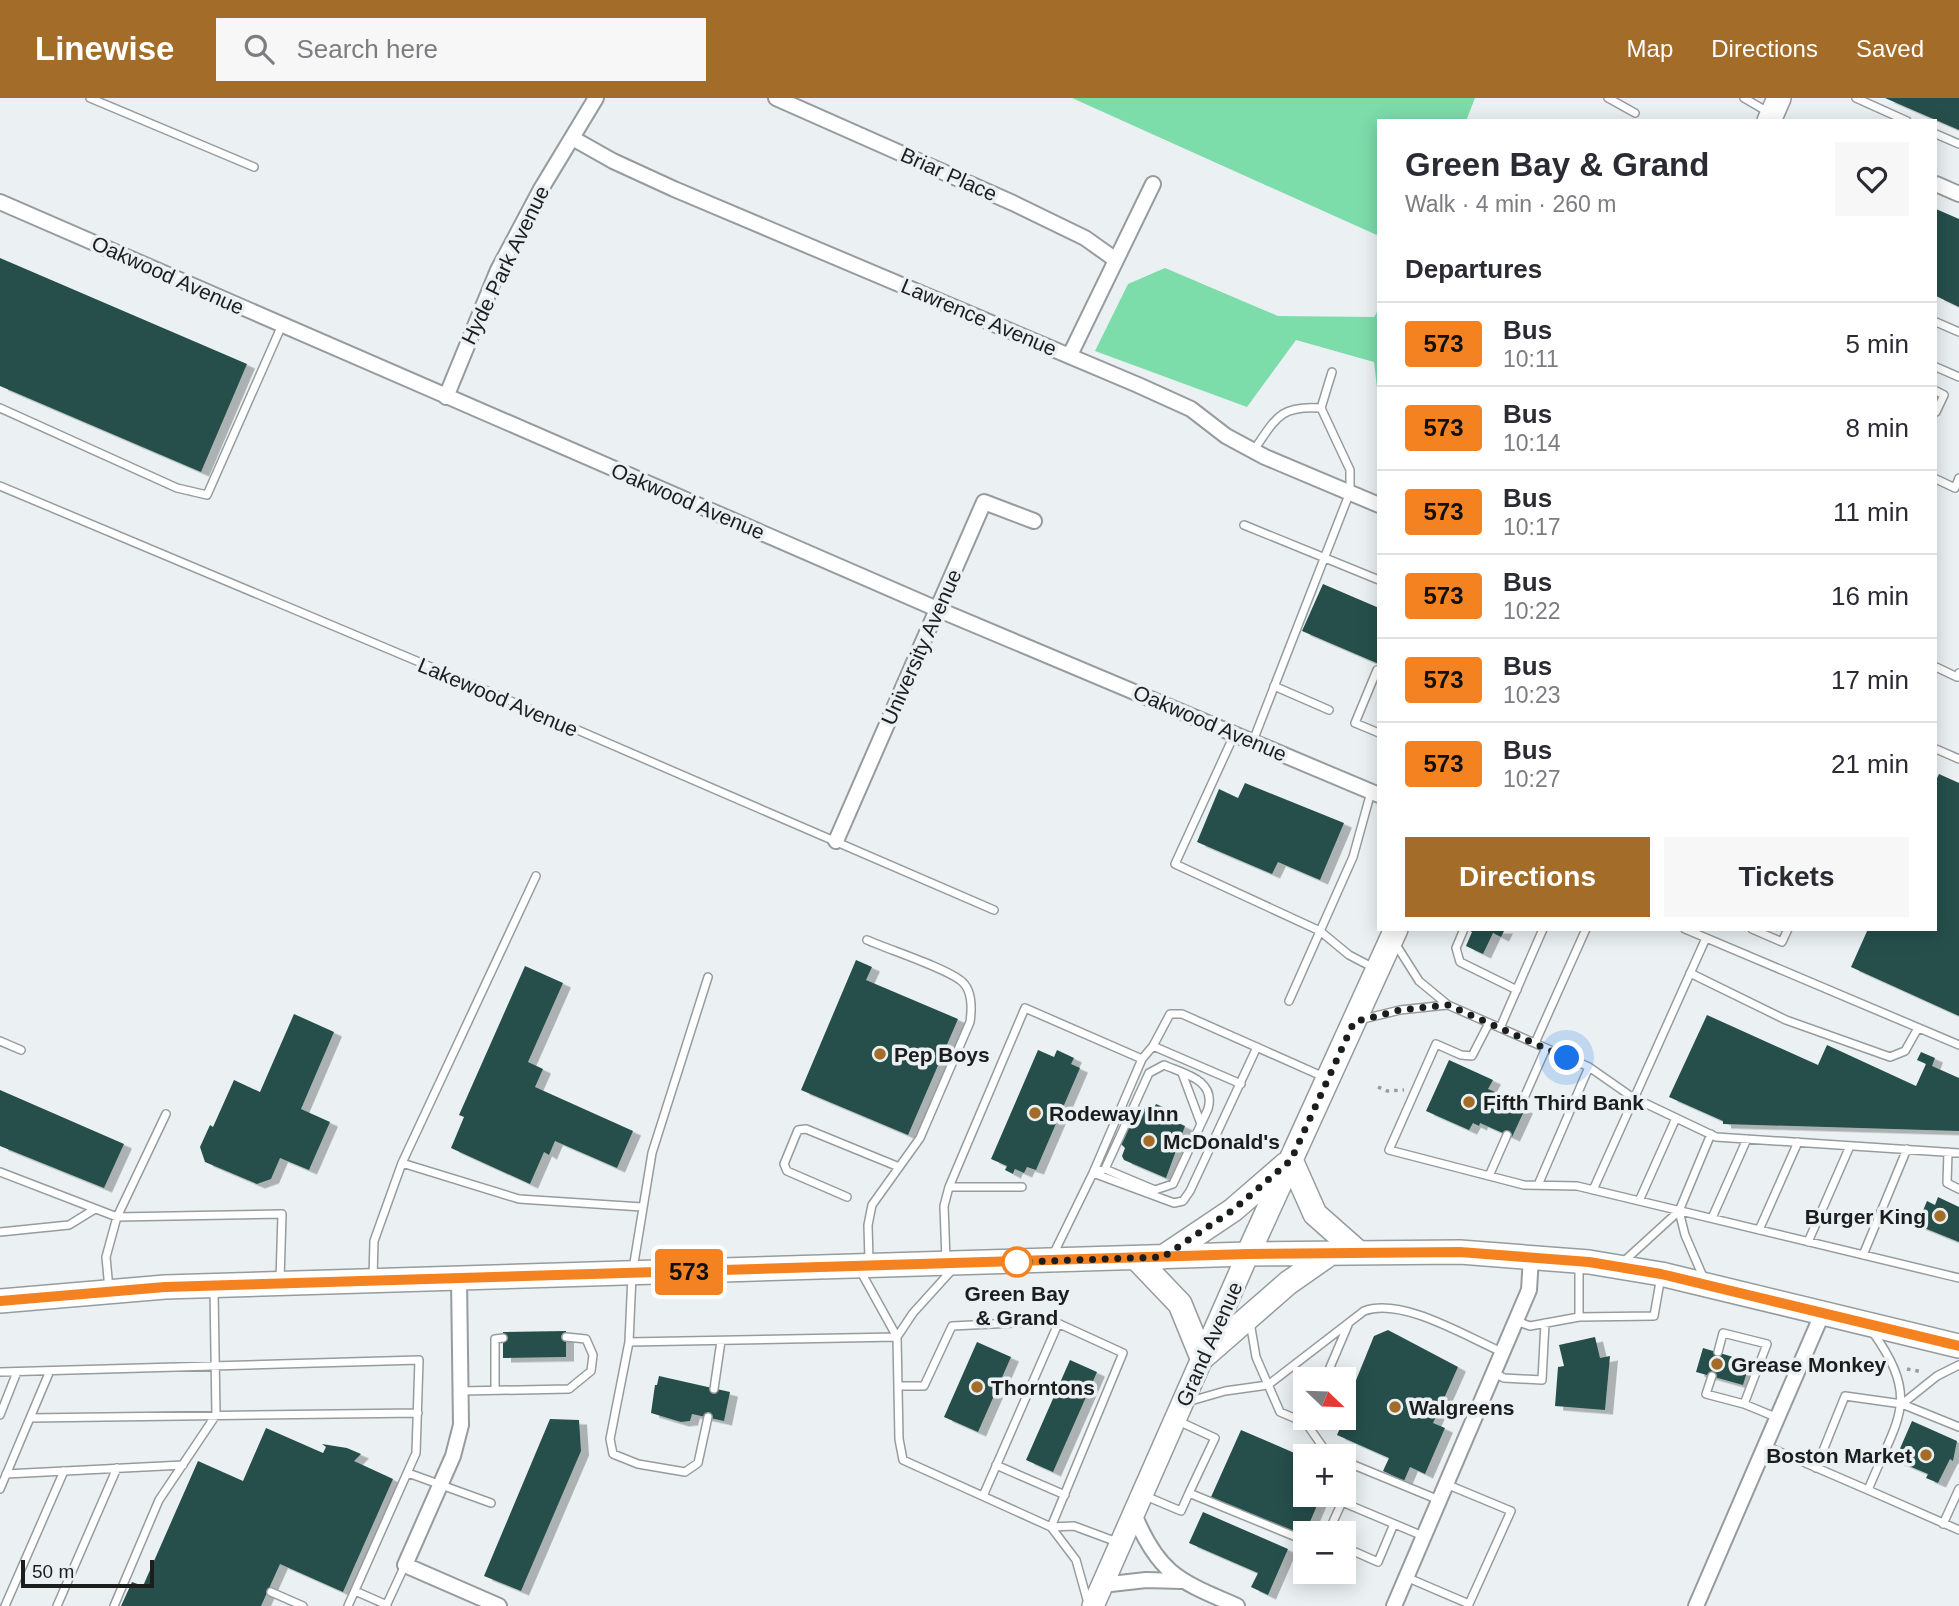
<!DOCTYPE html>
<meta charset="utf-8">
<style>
body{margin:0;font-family:Arial,sans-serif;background:#f7f7f7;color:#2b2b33;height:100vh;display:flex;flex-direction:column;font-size:26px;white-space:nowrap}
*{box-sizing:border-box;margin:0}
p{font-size:23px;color:#7c7c81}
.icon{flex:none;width:38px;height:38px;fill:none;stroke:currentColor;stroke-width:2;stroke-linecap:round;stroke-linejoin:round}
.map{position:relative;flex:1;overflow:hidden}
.side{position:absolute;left:1377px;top:21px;width:560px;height:812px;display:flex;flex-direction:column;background:#fff;border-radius:0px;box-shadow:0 4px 18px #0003}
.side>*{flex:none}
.badge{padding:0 14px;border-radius:5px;font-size:24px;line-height:46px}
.needle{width:46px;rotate:113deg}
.tools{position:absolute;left:1293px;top:1269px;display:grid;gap:14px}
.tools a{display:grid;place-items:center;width:63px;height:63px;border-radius:0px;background:#fff;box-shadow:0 4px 18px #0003;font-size:35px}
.scale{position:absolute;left:21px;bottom:18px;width:133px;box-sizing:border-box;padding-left:7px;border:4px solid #1c1e1e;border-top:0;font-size:19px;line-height:24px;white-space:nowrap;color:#1c1e1e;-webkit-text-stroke:5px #ebf1f3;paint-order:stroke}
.you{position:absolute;width:35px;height:35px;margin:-18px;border:5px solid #fff;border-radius:50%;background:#1a73e8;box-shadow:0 0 0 10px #1a73e833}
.map>.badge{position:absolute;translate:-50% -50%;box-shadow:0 0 0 4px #fff}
h2{padding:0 28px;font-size:26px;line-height:63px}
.round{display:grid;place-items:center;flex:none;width:74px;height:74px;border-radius:0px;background:#f7f7f7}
.summary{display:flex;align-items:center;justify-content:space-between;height:119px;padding:0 28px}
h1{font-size:33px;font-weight:600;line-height:52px}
.button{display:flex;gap:14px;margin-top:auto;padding:14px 28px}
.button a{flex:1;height:80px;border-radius:0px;background:#a46c29;color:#fff;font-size:28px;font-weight:600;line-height:80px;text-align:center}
.button a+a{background:#f7f7f7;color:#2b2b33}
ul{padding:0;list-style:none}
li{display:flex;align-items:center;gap:21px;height:84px;padding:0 28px;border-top:2px solid #e1e1e2}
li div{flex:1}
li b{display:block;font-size:26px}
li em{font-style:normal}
li .badge{min-width:77px;font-weight:700;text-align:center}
header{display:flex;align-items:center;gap:42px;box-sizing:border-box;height:98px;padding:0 35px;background:#a46c29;color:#fff}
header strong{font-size:33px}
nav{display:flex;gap:38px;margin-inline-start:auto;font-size:24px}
.search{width:490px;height:63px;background:#f7f7f7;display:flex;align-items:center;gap:18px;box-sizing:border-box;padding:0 24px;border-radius:0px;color:#7c7c81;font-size:26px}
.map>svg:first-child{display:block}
</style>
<header>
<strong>Linewise</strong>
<div class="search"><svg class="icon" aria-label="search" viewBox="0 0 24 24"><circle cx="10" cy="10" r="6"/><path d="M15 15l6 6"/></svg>Search here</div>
<nav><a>Map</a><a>Directions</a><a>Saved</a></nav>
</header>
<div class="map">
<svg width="1959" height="1508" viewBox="0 0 1959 1508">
<defs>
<filter id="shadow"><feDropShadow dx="8" dy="4.5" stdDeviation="0" flood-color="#0004"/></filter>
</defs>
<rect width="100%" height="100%" fill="#ebf1f3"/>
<path fill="#7cdcaa" d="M1072,0h403l-9,23h-87v115z
M1165,170l113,48 96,1 5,-8v96l-5,-43 -78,-22 -49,67 -152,-56 33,-67z"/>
<path fill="#254f4c" filter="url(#shadow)" d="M1885,0h74v32z
M1936,111l23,10v88l-23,-11z
M0,160l247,106 -46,108 -201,-86z
M1323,486l56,24v56l-77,-33z
M1939,676l20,9v233l-108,-49 17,-38h68v-149z
M1245,685l99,40 -24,57 -42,-18 -6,12 -75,-32 22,-53 19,9z
M1467,831h38l-4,8 -8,-4 -10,21 -17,-8 6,-14z
M856,862l16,7 -6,13 92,39 -50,116 -107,-45z
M525,868l38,17 -35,79 15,7 -8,18 98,44 -16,37 -62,-27 -6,14 -5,-3 -14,32 -79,-36 13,-31 -5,-2z
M294,916l40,18 -33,77 29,13 -21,48 -29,-12 -9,21 -14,5 -52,-22 -5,-15 10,-22 3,2 21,-47 26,12z
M1707,917l111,50 9,-20 89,41 10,-22 -9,-4 4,-8 14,6 -3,8 27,12v53l-236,-7v-3l-54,-24z
M1038,952l16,7 3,-7 17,8 -3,6 9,4 -44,102 -9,-3 -3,6 -9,-4 -2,5 -8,-4 2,-4 -16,-7z
M1449,962l44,20 -5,9 7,3 -2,3 32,14 -13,28 -32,-14 -1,3 -6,-3 -4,7 -43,-19z
M0,992l124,54 -20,44 -104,-42z
M1156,1006l14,6 -3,8 18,8 -19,52 -42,-18 -2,-4 3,-8 -6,-6 2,-4 3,1 14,-33 14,6z
M1938,1099l21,10v35l-42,-17 10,-24 8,4z
M1388,1232l70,37 -25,56 12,5 -20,46 -15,-7 -6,14 -21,-10 6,-13 -52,-23 19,-43 -4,-2 22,-54z
M566,1233v26l-63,1v-26z
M1595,1239l5,21 10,-2 -5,54 -50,-4 3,-39 6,-1 -5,-21z
M977,1244l34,15 -33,75 -34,-15z
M1703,1250l47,14 -7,23 -47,-13z
M1070,1262l27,12 -44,100 -27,-12z
M659,1278l71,16 -6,29 -32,-7 -2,7 -9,1 -30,-9 4,-28h2z
M550,1321l29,1 2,31 -60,140 -37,-15z
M1912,1323l45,20 -4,20 -3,-2 -12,24 -12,-5 2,-4 -33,-14z
M266,1330l57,25 3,-6 -4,-3 25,4 14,6 -7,7 39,18 -50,113 -63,-28 -19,42h-140l11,-24 11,4 55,-125 45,20z
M1241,1332l65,28v36h16l-19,44 -92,-41z
M1203,1414l85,37 -20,46 -17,-8 7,-14 -69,-30z"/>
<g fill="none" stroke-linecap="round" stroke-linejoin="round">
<g stroke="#969c9e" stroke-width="10">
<path id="service" d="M90,0l164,69
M1608,0l27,15
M1744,0l24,14
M1856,0l51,23
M1936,36l23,10
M1936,224l23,10
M1936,269l23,10
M1936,293l8,4 -8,17
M0,310l177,80 30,7 75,-170
M1254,352c22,-32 26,-45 67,-42
M1936,381l19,9 4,-10
M0,388l462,194 532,230
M1244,427l135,55
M1936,569l21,10 2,-4
M1377,572l-22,53 24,10
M1274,588l55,24
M1235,635l-60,131 145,67 29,24 25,13
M1253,643l97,-249v-22l-29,-62 11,-36
M1936,651l23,10
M1464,831l-8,19 4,14 57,28
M1685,831l274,116
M1752,831l30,13 6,-13
M867,842c23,10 76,27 93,40 13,9 12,28 10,42l-50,116 -48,67 -4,20 1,36
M1395,845l24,38 29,24 141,62 43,30 84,40 243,16
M1690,875l96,47 104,37 15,-6 13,-23
M1289,903l64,-144 18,-65
M1359,922l41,-10 47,-5
M1489,925l-17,33 -11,-1 -25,-11 -47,106 135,35 53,1 382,92
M1500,930l43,-99
M0,943l21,9
M1535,945l51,-114
M1153,948l88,38
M1182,975l19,51
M1520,1009l26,-59
M166,1016l-49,103 165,-3 -2,66
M1948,1054l-1,31 12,6
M402,1065l117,36 123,8
M0,1074l117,45 -11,40 3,32
M1093,1075l12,-4 44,-96 15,-8c21,9 52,15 44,44l-35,75 -18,6 -50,-21
M1093,1075l81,30 9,-2 7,-10 67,-144
M1489,1078l18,-41
M1538,1087l51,-118
M949,1089h73
M1593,1092l113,-252
M847,1099l-60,-26 -3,-7 14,-34 8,-1 93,38
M1639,1103l37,-83
M1679,1113l6,24 19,44
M1712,1120l35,-79
M1759,1132l39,-88
M0,1134l69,-7 26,-16
M1808,1144l42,-96
M1863,1157l44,-106
M1052,1159l41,-84 49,-114 11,-13 17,-32h12l142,63
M946,1162l-2,-54 5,-19 76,-179 117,51
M1622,1165l57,-52 32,-77
M1579,1168v51l75,-1 7,-40
M861,1174l36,65 2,102 4,21 148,67 23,-1 43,16
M373,1180l1,-37 28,-78 134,-287
M1516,1223l14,5 49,-9
M1250,1224l6,35 24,55 26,11 21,30 6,3
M1872,1233c50,70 25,87 -4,159l91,40
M897,1239l16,-24 39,-43
M629,1244l268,-5
M1718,1254l5,-19 44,11 -23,60
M0,1274l419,-12 -3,93 -68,153
M1494,1275l10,5 38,2 3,-57
M1712,1278l-6,18 38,10 34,14
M1325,1281l23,-54
M899,1288h25l28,-60 101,-5 70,32 -72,174
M714,1291l7,-48
M495,1292v-51l8,-1
M461,1293l108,-2 22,-18 2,-16 -7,-16 -20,-2
M1187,1304l38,-11 43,-6 96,-74c38,-14 101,25 138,41
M1902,1306l35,-28 22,-11
M0,1317l17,-43
M708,1319l-10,46 -13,9 -47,-8 -25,-10 -3,-15 19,-97 3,-67 20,-122 56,-176
M30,1320l388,-5
M1176,1322l39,18 -26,55
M1766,1348l102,44
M1344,1363l95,39
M996,1367l69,30
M1816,1370l29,-72 57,8 57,23
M408,1375l83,30
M6,1376l177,-9
M0,1391l49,-116
M1143,1397l38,16 8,-18 117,48
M983,1398l75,-172
M1943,1426l16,-35
M1051,1429l25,33 12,43
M1328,1435l14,-31 81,34
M1344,1449l34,15 16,-38
M1406,1479l63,27 42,-93 -65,-27
M355,1493l32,14
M271,1494l32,14
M5,1508l59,-135
M57,1508l60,-138
M114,1508l45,-106 57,-85 -2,-125
M386,1508l19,-41"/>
</g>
<g stroke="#969c9e" stroke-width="18">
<path id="minor" d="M776,0l237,105 72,35 31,22
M574,41l39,22 61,28 464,196 53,24 35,27 39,21 114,48
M1936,86l23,10
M0,104l937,407 442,186
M1070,257l83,-171
M446,299l52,-127 43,-81 55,-91
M836,743l148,-339 50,19
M459,1181l2,146 -8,31 -48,109 94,41
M1134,1416c25,61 46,67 103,92
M1102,1487l44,-5 35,1
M1394,1508l135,-316 2,-33
M1696,1508l127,-294"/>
</g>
<g stroke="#969c9e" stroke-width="24">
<path id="secondary" d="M1093,1508l155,-352"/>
</g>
<g stroke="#969c9e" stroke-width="26">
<path id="primary" d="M1769,23l10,-23
M1291,1062l24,54 43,38
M1248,1156l148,-325
M1163,1159l70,-47 53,-46
M1137,1161l43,45 22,54 86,-75 43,-30
M0,1203l165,-14 1083,-33 212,-2 129,10 72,12 298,72"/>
</g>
<path stroke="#989c9e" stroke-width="3.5" stroke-dasharray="3.5 5" stroke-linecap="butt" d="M1378,989l9,4 17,-1
M1907,1271l16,3"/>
<use href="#service" stroke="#fff" stroke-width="7"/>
<use href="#minor" stroke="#fff" stroke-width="14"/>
<use href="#secondary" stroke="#fff" stroke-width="21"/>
<use href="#primary" stroke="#fff" stroke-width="23"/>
</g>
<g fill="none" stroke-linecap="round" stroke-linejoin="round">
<g stroke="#fff" stroke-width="16">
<path id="line" d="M0,1203l165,-14 1083,-33 212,-2 129,10 72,12 298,72"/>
</g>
<use href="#line" stroke="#f58220" stroke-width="10"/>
<path stroke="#1c1e1e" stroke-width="7" stroke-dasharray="0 12.6" d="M1017,1164l146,-5 70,-47 58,-50 63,-138 46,-12 48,-5 119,53"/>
</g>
<g fill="#a46c29" stroke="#ebf1f3" stroke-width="2.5">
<circle cx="880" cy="956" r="7"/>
<circle cx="1469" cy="1004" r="7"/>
<circle cx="1035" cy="1015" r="7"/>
<circle cx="1149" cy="1043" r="7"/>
<circle cx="1940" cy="1118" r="7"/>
<circle cx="1717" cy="1266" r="7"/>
<circle cx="977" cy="1289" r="7"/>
<circle cx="1395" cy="1309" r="7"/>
<circle cx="1926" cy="1357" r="7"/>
</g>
<circle fill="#fff" stroke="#f58220" stroke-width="3.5" cx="1017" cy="1164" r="14"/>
<g text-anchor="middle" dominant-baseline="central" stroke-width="7" stroke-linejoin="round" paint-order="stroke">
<g font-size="21" fill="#1c1e1e" stroke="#ebf1f3">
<text transform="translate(949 76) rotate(24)">Briar Place</text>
<text transform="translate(505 167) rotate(-64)">Hyde Park Avenue</text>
<text transform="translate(168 177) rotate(24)">Oakwood Avenue</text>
<text transform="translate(979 219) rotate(23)">Lawrence Avenue</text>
<text transform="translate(688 403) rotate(23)">Oakwood Avenue</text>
<text transform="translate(921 549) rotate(-66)">University Avenue</text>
<text transform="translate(498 599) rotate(23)">Lakewood Avenue</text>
<text transform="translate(1210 625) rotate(23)">Oakwood Avenue</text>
<text transform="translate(1209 1246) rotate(-66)">Grand Avenue</text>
</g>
<g font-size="21" font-weight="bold" fill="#1c1e1e" stroke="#ebf1f3" text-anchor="start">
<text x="894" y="956">Pep Boys</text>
<text x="1483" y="1004">Fifth Third Bank</text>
<text x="1049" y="1015">Rodeway Inn</text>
<text x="1163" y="1043">McDonald's</text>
<text x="1926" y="1118" text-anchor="end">Burger King</text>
<text x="1731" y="1266">Grease Monkey</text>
<text x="991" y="1289">Thorntons</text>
<text x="1409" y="1309">Walgreens</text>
<text x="1912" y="1357" text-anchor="end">Boston Market</text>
</g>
<g font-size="21" font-weight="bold" fill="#1c1e1e" stroke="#ebf1f3">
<text x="1017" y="1195">Green Bay<tspan x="1017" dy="24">&amp; Grand</tspan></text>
</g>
</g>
</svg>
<div class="tools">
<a><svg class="needle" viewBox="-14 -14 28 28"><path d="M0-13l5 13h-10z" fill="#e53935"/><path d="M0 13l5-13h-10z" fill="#7c7c81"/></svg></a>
<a>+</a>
<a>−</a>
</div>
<div class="scale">50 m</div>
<div class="you" style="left:1567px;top:960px"></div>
<b class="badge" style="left:689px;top:1174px;background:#f58220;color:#111">573</b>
<section class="side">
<div class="summary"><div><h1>Green Bay &amp; Grand</h1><p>Walk · 4 min · 260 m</p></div><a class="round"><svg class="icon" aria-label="heart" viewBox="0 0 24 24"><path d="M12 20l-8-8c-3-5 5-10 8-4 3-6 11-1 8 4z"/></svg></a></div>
<h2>Departures</h2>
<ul>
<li><span class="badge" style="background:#f58220;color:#111">573</span><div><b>Bus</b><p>10:11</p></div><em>5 min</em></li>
<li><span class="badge" style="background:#f58220;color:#111">573</span><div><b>Bus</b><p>10:14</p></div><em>8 min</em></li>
<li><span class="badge" style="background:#f58220;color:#111">573</span><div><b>Bus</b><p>10:17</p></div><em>11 min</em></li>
<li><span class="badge" style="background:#f58220;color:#111">573</span><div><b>Bus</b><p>10:22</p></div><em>16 min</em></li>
<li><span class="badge" style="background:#f58220;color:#111">573</span><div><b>Bus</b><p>10:23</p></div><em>17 min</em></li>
<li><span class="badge" style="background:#f58220;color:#111">573</span><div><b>Bus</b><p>10:27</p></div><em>21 min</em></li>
</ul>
<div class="button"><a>Directions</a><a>Tickets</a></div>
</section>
</div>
